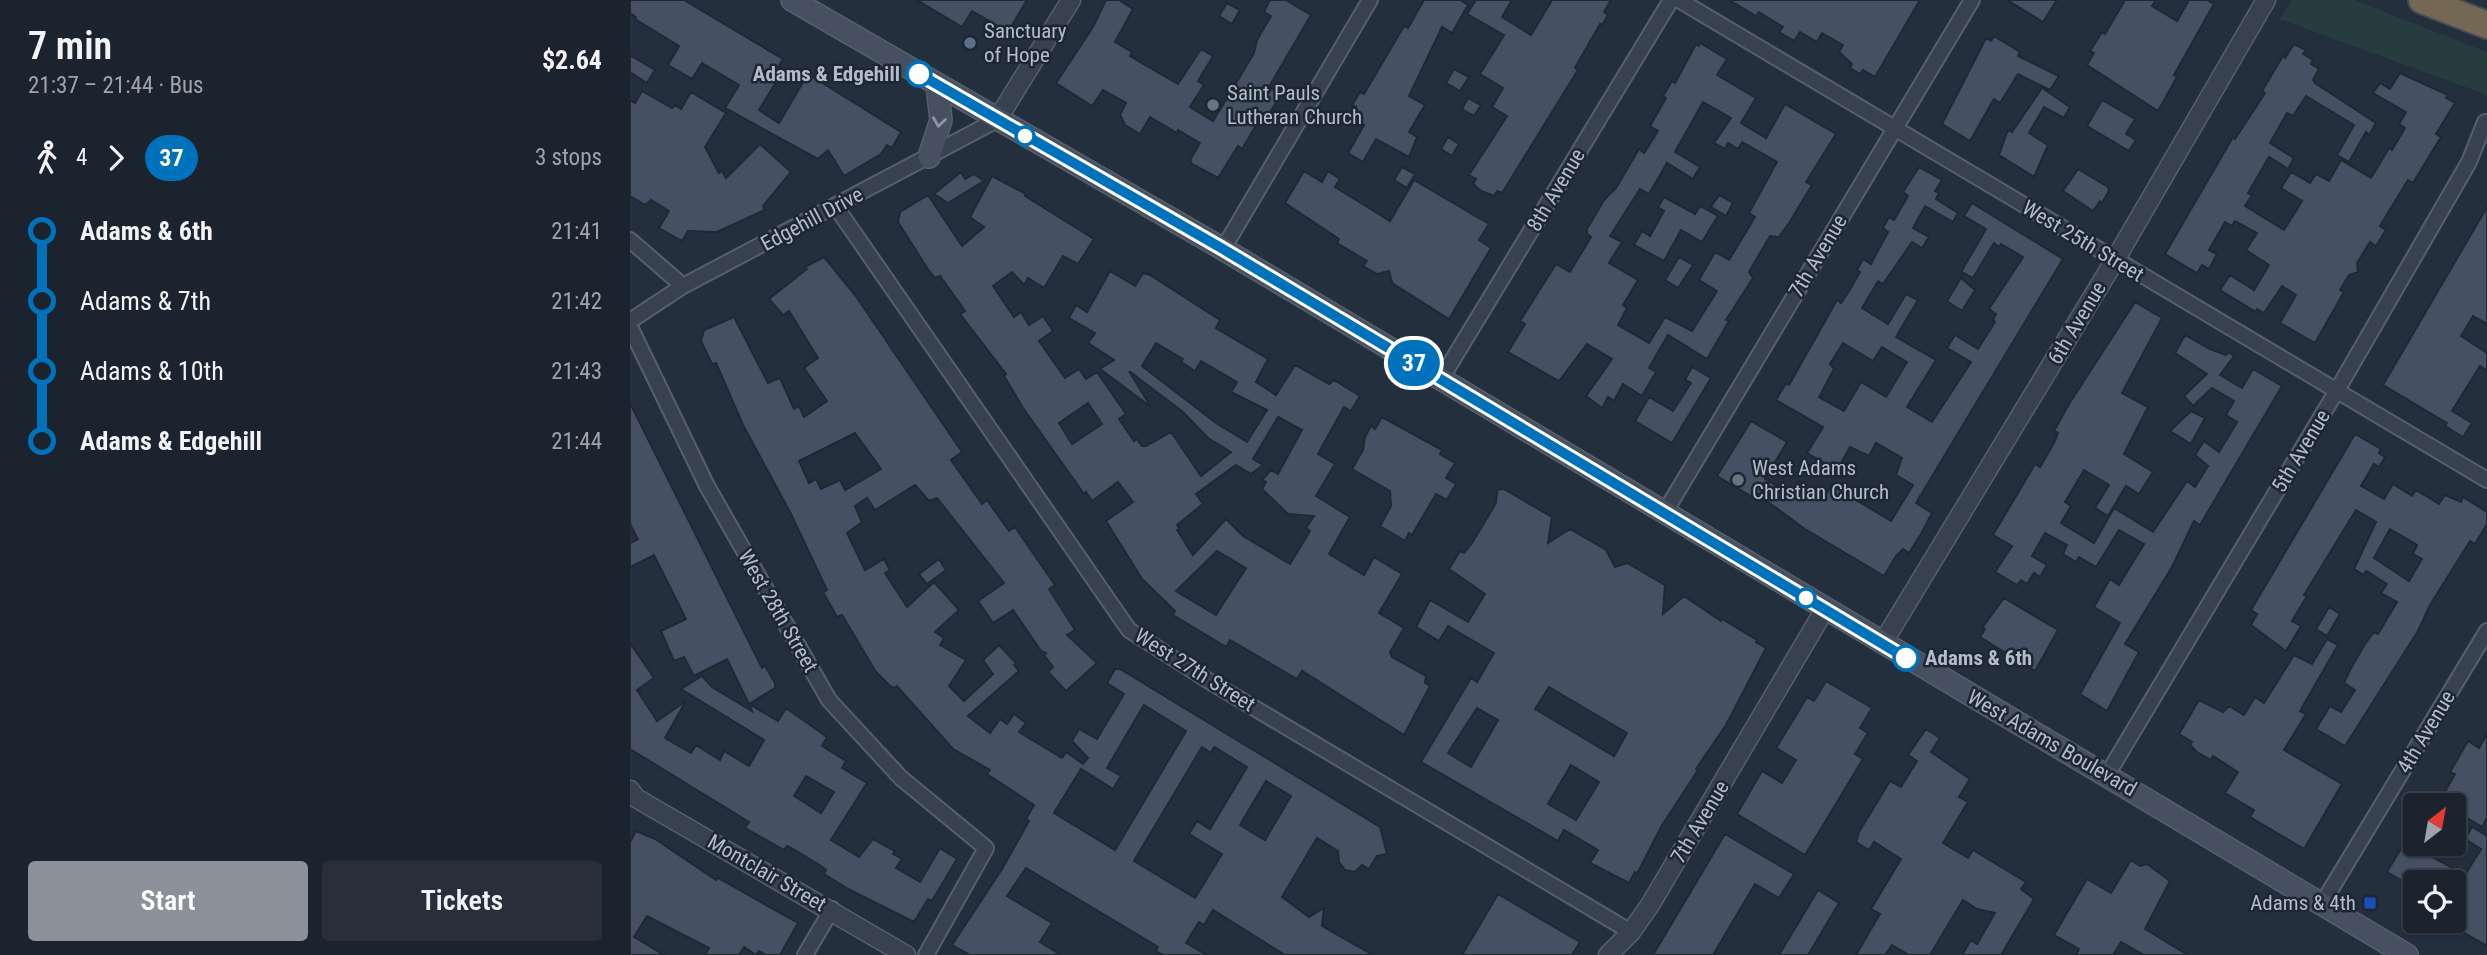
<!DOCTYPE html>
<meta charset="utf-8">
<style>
body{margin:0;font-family:"Roboto Condensed",sans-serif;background:#282f3a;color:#f1f3f6;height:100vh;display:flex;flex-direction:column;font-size:26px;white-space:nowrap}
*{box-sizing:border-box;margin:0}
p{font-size:23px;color:#a0a4aa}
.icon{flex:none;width:38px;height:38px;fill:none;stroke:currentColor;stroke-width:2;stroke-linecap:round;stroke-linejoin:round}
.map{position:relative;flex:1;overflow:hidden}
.drawer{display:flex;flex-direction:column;background:#1b232e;width:630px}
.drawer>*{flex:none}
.badge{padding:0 14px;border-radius:23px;font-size:24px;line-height:46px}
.needle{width:46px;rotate:31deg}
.tools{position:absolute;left:1773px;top:793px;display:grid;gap:14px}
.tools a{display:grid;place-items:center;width:63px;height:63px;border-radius:7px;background:#1b232e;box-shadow:0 2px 5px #0004,0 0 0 2px #39404a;font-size:35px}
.map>.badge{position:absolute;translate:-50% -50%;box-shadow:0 0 0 4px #fff}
.legs{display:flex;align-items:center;gap:10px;height:77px;padding:0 28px;font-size:23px}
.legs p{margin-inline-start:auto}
.overview{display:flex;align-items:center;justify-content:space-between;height:119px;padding:0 28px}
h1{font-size:38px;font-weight:600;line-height:52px}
.button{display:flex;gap:14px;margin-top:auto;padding:14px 28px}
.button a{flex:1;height:80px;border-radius:7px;background:#8c9099;color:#fff;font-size:28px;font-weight:600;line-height:80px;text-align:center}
.button a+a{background:#282f3a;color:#f1f3f6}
ul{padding:0 28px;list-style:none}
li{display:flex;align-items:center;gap:24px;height:70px;font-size:26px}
li i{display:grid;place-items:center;width:10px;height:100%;margin:0 9px;background:currentColor}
li i::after{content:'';width:18px;height:18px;margin:-9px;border:5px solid;border-radius:50%;background:#1b232e}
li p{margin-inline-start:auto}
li:first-child i{background:linear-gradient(#0000 50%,currentColor 0)}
li:last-child i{background:linear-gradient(currentColor 50%,#0000 0)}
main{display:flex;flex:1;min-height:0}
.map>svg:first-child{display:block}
</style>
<main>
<section class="drawer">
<div class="overview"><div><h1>7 min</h1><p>21:37 – 21:44 · Bus</p></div><b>$2.64</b></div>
<div class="legs"><svg class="icon" aria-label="walk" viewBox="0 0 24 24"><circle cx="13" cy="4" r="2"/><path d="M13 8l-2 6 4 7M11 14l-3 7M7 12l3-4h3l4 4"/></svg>4<svg class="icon" aria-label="forward" viewBox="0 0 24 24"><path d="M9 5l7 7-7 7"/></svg><b class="badge" style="background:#0072bc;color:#fff">37</b><p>3 stops</p></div>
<ul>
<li><i style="color:#0072bc"></i><b>Adams &amp; 6th</b><p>21:41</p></li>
<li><i style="color:#0072bc"></i><span>Adams &amp; 7th</span><p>21:42</p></li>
<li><i style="color:#0072bc"></i><span>Adams &amp; 10th</span><p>21:43</p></li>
<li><i style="color:#0072bc"></i><b>Adams &amp; Edgehill</b><p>21:44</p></li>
</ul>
<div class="button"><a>Start</a><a>Tickets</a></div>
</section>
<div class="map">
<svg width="1857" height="955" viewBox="0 0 1857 955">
<rect width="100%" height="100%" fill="#242f3e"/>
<path fill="#263c3f" d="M1662,0h62l133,52v43l-207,-76z"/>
<path fill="#455162" stroke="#1f2835" stroke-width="2" fill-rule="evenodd" d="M0,0h54l99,59 -7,12 5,3 -22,36 20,13 29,-49 93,58 -9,16 -5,-3 -6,9 -37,22 -16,-26 -10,9 -93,-51 14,-23 -37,-22 -10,16 -24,-14 11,-19 -44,-27 1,-2 -6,-4z
M287,0h110l-19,32 -36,-21 -10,16z
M476,0h13l14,9 -18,33 17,10 -2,4 48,28 23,-35 12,7 -15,25 6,4 -14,22 23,14 41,-68 3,-13 14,-24 -7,-4 6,-12h16l25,15 -42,72 12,8 -16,25 -4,-3 -19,32 -4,-3 -20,32 -26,-14 -2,-4 10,-17 -22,-13 -1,3 -27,-16 -10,17 -15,-9 -5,-10 6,-12 -23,-13 -11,16 -36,-23 37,-56z
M794,0h36l8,5 -16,28 -10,-6 -33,69 16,9 -16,27 8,5 -8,20 -33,-18 -13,23 -15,-9 16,-28 -14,-9 6,-9 -4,-2 8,-13 4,2 40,-68 4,2z
M846,0h36l-10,17 29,18 21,-35h59l-7,12 4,3 -6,10 -2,-1 -25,44 3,2 -76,123 -5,-2 -3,5 -13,-5 -8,-7 3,-5 -7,-4 38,-59 -15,-9 11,-19 -23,-14 24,-39 -37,-21z
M1099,0h191l-45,77 -12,-7 -3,4 -10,-6 2,-4 -13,-12 4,-7 -21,-12 -5,9 -17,-10 -6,9 -15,-9 4,-5 -24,-15 -3,4z
M1377,0h50l-14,22z
M1495,0h31l-4,6 25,15 12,-21h18l7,4 -40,71 3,2 -19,34 -71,-46 7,-12 -4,-2 12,-19 3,2z
M597,3l13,7 -8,14 -13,-8z
M1364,36l26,16 -2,4 41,20 -9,14 -32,-16 -18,29 -6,-4 -24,42 -28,-17 44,-86 5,3z
M1070,43l27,16 -10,16 39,23 -15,25 25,15 19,-34 51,30 -30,48 6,3 -23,38 -10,14 -9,-1 -21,36 4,6 -27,42 3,1 -22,38 -39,-24 -19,33 7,4 -14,24 -19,-12 -9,17 -6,-4 -6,11 -16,-12 26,-37 -25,-15 -28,37 -51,-29 17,-28 -5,-3 36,-57 14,8 21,-35 -4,-3v-5l17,-29 12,-12 23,-39 5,4 14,-22 -8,-5 16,-28 -3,-2 9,-15 3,2 21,-39 3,2zM1073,102l28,16 -17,25 11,6 3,-6 10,6 4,-7 35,20 -28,51 6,4 -26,43 -14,-8 -16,28 18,11 -25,40 -27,-14 -16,26 -31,-18 9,-17 -4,-3 15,-25 -29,-17 13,-21 -12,-6 30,-47 9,5 18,-31 26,16 7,-12 -25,-15z
M1664,44l12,6 -3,4 10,6 -2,4 8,5 -6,11 2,3 61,40 -7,12 -3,-3 -17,30 -12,-7 17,-30 -48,-29 -13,20 -6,-3 -17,30 24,15 -6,11 -19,-12 -21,36 4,2 -7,11 39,24 18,-29 -21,-13 10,-16 19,11 6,-9 13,7 12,-21 30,18 18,-30 3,2 13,-22 -6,-4 7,-12 -33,-19 7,-10 10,6 10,-16 48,22 -2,3 9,5 -19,31 5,3 -28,46 -5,-3 -28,46 6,4 -10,16 -6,-4 -13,21 1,9 -9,3 -9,15 4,2 -29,51 -35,-20 16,-28 -14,-9 -18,27 -7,-4 -1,3 -36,-22 10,-15 24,15 15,-25 -23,-15 11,-17 -22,-12 -3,5 -7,-4 -16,28 8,4 -8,15 -7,-4 -5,8 -32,-19 68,-117 2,2 30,-46 -3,-2 21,-35 2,2z
M0,55l25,15 -8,13 -17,-11z
M824,69l15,8 -9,14 -14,-8z
M1412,88l28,19 -6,11 -20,-11 -15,26 19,12 -14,32 -35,-22 9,-25 4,2z
M12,91l30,17 3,-3 6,4 10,-17 35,21 -21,34 14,26 3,-2 4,7 34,-34 31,28 -28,34 2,4 -48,22 -29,-1 -6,10 -23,-13 10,-17 -18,-11 -6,5 -15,-9v-96l5,3z
M838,98l13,7 -7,11 -12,-7z
M1472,100l33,19 -9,15 10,6 -7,11 -42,-25z
M818,137l11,7 -7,12 -11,-7z
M772,167l13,7 -8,14 -13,-8z
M1289,167l23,13 -7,11 4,2 -3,6 22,14 -5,9 -28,-16 -12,22 16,9 -7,11 -10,-6 -29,42 -5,-3 -16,27 26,16 18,-30 12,6 -22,37 40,23 -29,47 25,15 39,-60 -24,-14 8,-13 23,14 17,-27 -2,-2 3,-6 -7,-5 34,-52 -22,-13 -2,3 -5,-4 -21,35 -12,-6 25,-43 -22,-13 8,-13 91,56 -147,244 16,10 -11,21 -12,19 -6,-4 -7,7 -12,20 -79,-47 -48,-35 -3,4 -37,-22 34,-55 36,21 -22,37 25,14 9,-12 26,15 6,-11 60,36 22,-36 -17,-10 6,-17 -26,-15 -7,13 -19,-9 -13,23 -30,-17 16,-26 -47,-27 10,-17 3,2 48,-85 4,3 8,-12 11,-19 -3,-2 6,-11 8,5 17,-32 -5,-4 6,-11 5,3 14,-24 -5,-4zM1213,343l30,18 9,-14 25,15 -21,35 -25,-15 -17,29 -25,-14 15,-28 -4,-5z
M1448,169l30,18 1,4 -7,12 -2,-2 -7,10 -30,-20z
M674,171l18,11 6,-11 12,8 -5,8 55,34 24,-41 75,44 -10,16 12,8 -42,71 -57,-36 -3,-12 -12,3 -14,-8 4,-5 -30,-18 2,-4 -54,-36z
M331,172l4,7 9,-5 10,7 -36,22 -14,-9z
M362,176l34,18 -1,2 69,43 -16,25 -15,-8 -19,32 -16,-10 -4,7 -12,-13 -19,14 21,31 7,-5 8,13 14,-9 10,15 -14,10 26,37 14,-9 7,10 11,-7 29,42 -7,5 15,22 3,-2 5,7h4l25,-14 30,44 30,-24 -23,-14 -25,-26 -54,-41 22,36 -51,-38 14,-9 -26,-17 7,-10 -26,-15 7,-13 11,7 23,-41 25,15 8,-13 7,2 70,45 -4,8 52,31 -12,23 20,13 19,-30 34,19 5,-4 26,16 -9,15 -7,-4 -26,47 17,10 -19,32 34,21 -21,37 35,21 10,-18 28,17 -23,39 25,15 -14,24 2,5 34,19 -1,7 5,3 -26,49 -102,-64 -5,8 -67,-39 -4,7 -53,-32 2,-4 -33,-32 -36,-58 27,-19 -15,-20 -26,19 -6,-9 -2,2 -61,-86 -19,-32 2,-2 -46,-60 5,-3 -25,-35 -5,2 -6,-7 -31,-49 2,-10 28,-17 34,51 22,-19 -14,-10zM526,343l27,16 -2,3 14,9 6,-10 36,21 -6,10 36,18 -20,32 -31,-19 -74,-57zM458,403l14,21 -30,20 -13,-21zM648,417l24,13 -24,44 -7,-4 -9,10 4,2 -4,7 26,25 26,2 -8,12 4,3 -20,33 -47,-28 -17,-17 -33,36 -16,-25 3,-1 -3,-4 26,-21 -7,-10 40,-29 15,9 12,-9 -10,-6zM587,551l29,17 -30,47 -40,-24z
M1089,195l14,8 -7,13 -15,-9z
M1034,197l31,17 5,-8 18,10 -16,26 -21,-12 -17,31 -30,-16 8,-14 8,5 14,-25 -6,-4z
M1857,207v117l-14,-8 -12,20 26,17v18l-7,-5 -28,45 20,12 -9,14 -18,-11 2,-3 -64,-38z
M194,257l31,38 107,157 -11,8 31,44 5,-4 22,31 6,-4 40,58 -6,4 26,41 -8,5 30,28 -31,28 -18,-19 5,-5 -9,-12 2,-2 -5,-2 -28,-41 -20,13 -15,-22 26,-18 -67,-85 -8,3 -14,-16 -40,25 -8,-12 -12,8 7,16 -15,11 18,37 19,-11 6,11 -5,3 22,34 27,-25 25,28 -24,22 9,6 -4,7 26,15 -17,26 15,15 29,-27 -10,-14 16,-15 17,18 -2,2 5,6 -51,45 22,17 10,-14 7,5 7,-10 12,9 -7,9 43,26 4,-6 17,12 5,-6 -16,-17 7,-12 18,10 27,-45 -17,-11 8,-14h5l260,158 7,27 -10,2 -8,13 -7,-4 -7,7 -10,-2 -6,-8 -1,-11 -21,-13 -35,59 27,20 15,-9 -2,18 51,29h-88l-72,-45 -9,15 -5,-3 -13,21 21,12h-44l-7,-4 2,-4 -132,-79 -19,28 45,27 -12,19 21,13h-91l-18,-10 50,-76 27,-48 -3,-2 8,-14 -47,-31 3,-4 -37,-21 -56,-63 -3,2 -5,-3 -13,-13 -34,-57 -5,2 -14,-25 4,-2 -37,-78 -47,-87 -27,-62 -4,1 -11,-23 3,-11 30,-13 34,66 12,-5 14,31 5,-3 5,11 23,-16 -23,-33 14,-10 -29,-47 -6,4 -14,-16 38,-30 -2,-2zM225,433l26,36 -36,21 -5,-10 -19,9 -5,-10 -7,4 -10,-22zM514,705l42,26 -71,119 -61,-37 27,-44 32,20 8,-13 -14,-8zM572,747l9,6 3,-6 33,20 -37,62 -13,-8 -8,13 33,20 -27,44 -61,-37zM636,781l25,15 -26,44 -25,-15z
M1049,257l14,8 -15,23 -13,-8z
M1331,278l14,12 -13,21 -15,-10z
M1505,302l27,16 -40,75 26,14 -24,47 29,18 -14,22 -13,-8 -18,30 -13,-8 14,-23 -25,-15 -19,32 6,4 -10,17 33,20 20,-35 39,24 34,-51 8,6 13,-21 -13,-11 9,-14 15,11 18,-30 -11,-7 8,-14 -22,-13 -19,18 -9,-10 23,-22 -32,-21 10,-18 25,14 16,6 3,-3 5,4 -14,19 22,13 11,-19 29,17 -82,139 -6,-4 -22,46 -47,77 14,8 -32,59 -27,-17 40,-71 -26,-16 16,-28 9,6 25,-41 -25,-14 -23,37 -17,-10 -3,5 -13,-8 4,-9 -22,-12 -13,23 15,9 -7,12 -6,-4 -7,11 -6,-4 -4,5 -22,-13 17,-26 -19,-11 42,-71 5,3 14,-24 4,-10 -4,-2 15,-27z
M1062,367l19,11 -39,65 -37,-22 14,-24 24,14 18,-28 -6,-3z
M0,403l132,265 3,-2 10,17v5l-26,16 -22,-45 -33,17 -10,-19 -10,4 -13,-30 25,-12 -32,-64 -24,12v-24l8,-4 -8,-15z
M1561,411l14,7 -14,26 -21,-13z
M752,417l60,33 -2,4 15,9 -9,15 10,6 -9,16 -11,-6 -24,41 -3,-2 -4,8 -25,-15 11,-20 -1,-15 -38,-22 11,-19 2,-13 6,-11 4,3z
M1725,434l26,15 -2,4 6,4 -6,10 -5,-3 -13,22 23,13 9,-15 19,12 4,-6 23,14 6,-9 16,7 2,-5 24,15v12l-12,20 -5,-3 -40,64 -12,26 -73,115 -29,-17 14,-23 11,6 14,-22 -11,-7 6,-13 15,-26 9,-12 4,2 19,-32 -16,-9 6,-9 -21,-13 -2,4 -10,-6 22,-47 -20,-12 -52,85 3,1 -15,25 9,5 -15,25 -35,-26 6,-11 -6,-4zM1760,529l27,16 -4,9 9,5 -13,22 -35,-23z
M872,488l50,29 -4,26 22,-14 36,21 9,17 12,-4 38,22 -2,29 21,-18 37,25 1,-2 35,21 -1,2 10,6 -40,77 -30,44 2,1 -37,57 -24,47 -2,-2 -6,11 -39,-20 8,-13 -34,-20 -6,11 -137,-79 50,-84 6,4 17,-29 -46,-27 -9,15 -23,-14 14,-27 38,22 17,-28 -36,-25 11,-18 4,2 8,-10 24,-40 1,-12zM919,687l78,46 -13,23 -79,-47zM847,708l21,12 -27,47 -23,-14zM941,765l28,17 -23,38 -28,-16z
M309,559l7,11 -19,14 -8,-10z
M1374,598l54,32 -23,41 -55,-34 5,-8 -3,-1z
M1699,607l11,7 -13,22 -11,-7z
M1697,639l11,6 -38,66 6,3 -22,36 58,34 -38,65 -54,-32 4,-7 -29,-17 13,-21 -25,-16 -2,4 -14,-8 -7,-7 2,-3 -13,-8 20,-34 24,12 6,-6 15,9 11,-18 9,6 30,-48 18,9z
M0,643l24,35 -17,12 20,31 29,-20 -21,37 26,15 5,-8 24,15 4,-9 25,15 15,-26 -83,-51 21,-13 10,11 40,24 -3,-7 29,17 8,-13 41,29 -5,9 24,15 -4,7 25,15 -36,57 28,17 14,-18 22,12 -2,3 9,5 -6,9 24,14 20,-34 17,11 -25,42 -4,-2 -14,23 -66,-33 -24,-15 2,-4 -5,-4 -30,-18 -4,-2 -3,4 -39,-22 4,-6 -119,-73zM176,776l28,16 -13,21 -27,-17z
M1196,681l46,27 -12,20 8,5 -13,21 8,5 -58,96 -68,-41 25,-43 20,12 14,-23 -20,-12 31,-51 7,4z
M1296,729l14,9 -9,14 39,27 -11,18 9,5 -25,41 25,15 5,-8 53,32 -5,7 13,10 -33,56h-39l9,-15 6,4 18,-31 -18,-4 -14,-9 -33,55h-21l-17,-10 -7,10h-29l24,-41 -9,-5 30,-50 -27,-17 -5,8 -13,-8 3,-10 31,-51 11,6 16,-26 -9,-6z
M1857,734v84l-5,9 -28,-17v-5l-11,-2 -1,-6 13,-23 -5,-2 18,-31 11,7z
M1842,827l15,9v110l-33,-19v-45h-41l-2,4 -24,-14 18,-30 60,33 16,-26 -16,-10z
M6,831l19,8 61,41 2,-2 80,45 -18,32h-14l-7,-4 -3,4 -12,-8 -5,8h-34l4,-7 -62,-32 -13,21 30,18h-34v-113z
M1095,834l69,40 -15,24 -24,-14 -42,71h-60z
M1501,860l9,6 7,-2 23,17 -25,48 43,26h-44l-23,-13 -8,13h-37l3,-6 -25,-14 33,-56 24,14z
M1188,890l21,13 -31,52h-29z
M868,894l82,48 -8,13h-110z"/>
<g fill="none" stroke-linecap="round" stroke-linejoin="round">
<g stroke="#565f6c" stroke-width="18">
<path id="minor" d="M1049,0l808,480
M206,207l293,423 80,51 422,251
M0,240l53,46
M593,249l147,-249
M0,321l53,-35 314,-166
M0,327l77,159 122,214 72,78 85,70 -60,107
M811,379l230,-379
M1035,512l307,-512
M1477,775l229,-383 133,-230 16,-40
M1692,904l165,-273
M175,955l27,-46"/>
</g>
<g stroke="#565f6c" stroke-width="21">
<path id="tertiary" d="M367,120l74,-120
M1252,644l233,-384 151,-260
M0,790l6,8 270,157
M978,955l23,-23 19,-27 175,-296"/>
</g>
<g stroke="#565f6c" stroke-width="24">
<path id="secondary" d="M162,0l431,249 1184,706
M299,157l12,-37 -4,-35"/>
</g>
<g stroke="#434c59" stroke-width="30">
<path id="motorway" d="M1792,0l65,25"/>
</g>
<use href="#minor" stroke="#38414e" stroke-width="14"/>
<use href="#tertiary" stroke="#38414e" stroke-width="18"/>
<use href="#secondary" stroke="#465061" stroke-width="21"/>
<use href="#motorway" stroke="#746855" stroke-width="26"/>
</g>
<defs><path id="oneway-chevron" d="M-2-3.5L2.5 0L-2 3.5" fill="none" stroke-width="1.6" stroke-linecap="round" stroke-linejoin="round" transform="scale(1.75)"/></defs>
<use stroke="#8e96a5" href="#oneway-chevron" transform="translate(309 122) rotate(98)"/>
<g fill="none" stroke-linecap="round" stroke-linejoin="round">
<g stroke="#fff" stroke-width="16">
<path id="line-1" d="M289,74l304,175 683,409"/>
</g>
<use href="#line-1" stroke="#0072bc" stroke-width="10"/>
</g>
<circle fill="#5c6f8a" stroke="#1d2633" stroke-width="2.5" cx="340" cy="43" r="7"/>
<g fill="#fff" stroke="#0072bc" stroke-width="3.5">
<circle cx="289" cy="74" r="12"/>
<circle cx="395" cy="136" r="9"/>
<circle cx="1176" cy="598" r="9"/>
<circle cx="1276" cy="658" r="12"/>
</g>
<g fill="#6b7280" stroke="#1d2633" stroke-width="2.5">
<circle cx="583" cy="105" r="7"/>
<circle cx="1108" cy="480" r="7"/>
</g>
<rect fill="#1a4fb4" stroke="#1d2633" stroke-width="2.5" x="1733" y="896" width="14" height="14" rx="3.5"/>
<g text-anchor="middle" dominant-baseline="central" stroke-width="5" stroke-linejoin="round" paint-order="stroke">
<g font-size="21" fill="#b4bcc9" stroke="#1d2633" text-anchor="start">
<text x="354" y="31">Sanctuary<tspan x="354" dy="24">of Hope</tspan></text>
<text x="597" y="93">Saint Pauls<tspan x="597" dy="24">Lutheran Church</tspan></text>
<text x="1122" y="468">West Adams<tspan x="1122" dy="24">Christian Church</tspan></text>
<text x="1726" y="903" text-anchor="end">Adams &amp; 4th</text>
</g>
<g font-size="21" font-weight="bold" fill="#b4bcc9" stroke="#1d2633" text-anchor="end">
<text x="270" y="74">Adams &amp; Edgehill</text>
<text x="1295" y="658" text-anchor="start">Adams &amp; 6th</text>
</g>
<g font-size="21" fill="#b4bcc9" stroke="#1d2633">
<text transform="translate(926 190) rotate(-59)">8th Avenue</text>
<text transform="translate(182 219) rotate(-28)">Edgehill Drive</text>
<text transform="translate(1453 241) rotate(31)">West 25th Street</text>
<text transform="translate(1188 256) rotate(-59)">7th Avenue</text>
<text transform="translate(1447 323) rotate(-59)">6th Avenue</text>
<text transform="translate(1671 451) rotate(-59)">5th Avenue</text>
<text transform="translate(148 611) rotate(60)">West 28th Street</text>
<text transform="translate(565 670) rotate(32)">West 27th Street</text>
<text transform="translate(1796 732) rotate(-59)">4th Avenue</text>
<text transform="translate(1422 743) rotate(30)">West Adams Boulevard</text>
<text transform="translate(1070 822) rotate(-59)">7th Avenue</text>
<text transform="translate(137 873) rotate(30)">Montclair Street</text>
</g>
</g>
</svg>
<div class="tools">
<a><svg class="needle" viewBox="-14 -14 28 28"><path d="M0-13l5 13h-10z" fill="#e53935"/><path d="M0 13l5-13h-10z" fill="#a0a4aa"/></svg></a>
<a><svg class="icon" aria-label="locate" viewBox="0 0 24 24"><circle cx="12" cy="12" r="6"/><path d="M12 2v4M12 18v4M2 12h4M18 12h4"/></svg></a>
</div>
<b class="badge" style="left:784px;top:363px;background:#0072bc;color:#fff">37</b>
</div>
</main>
